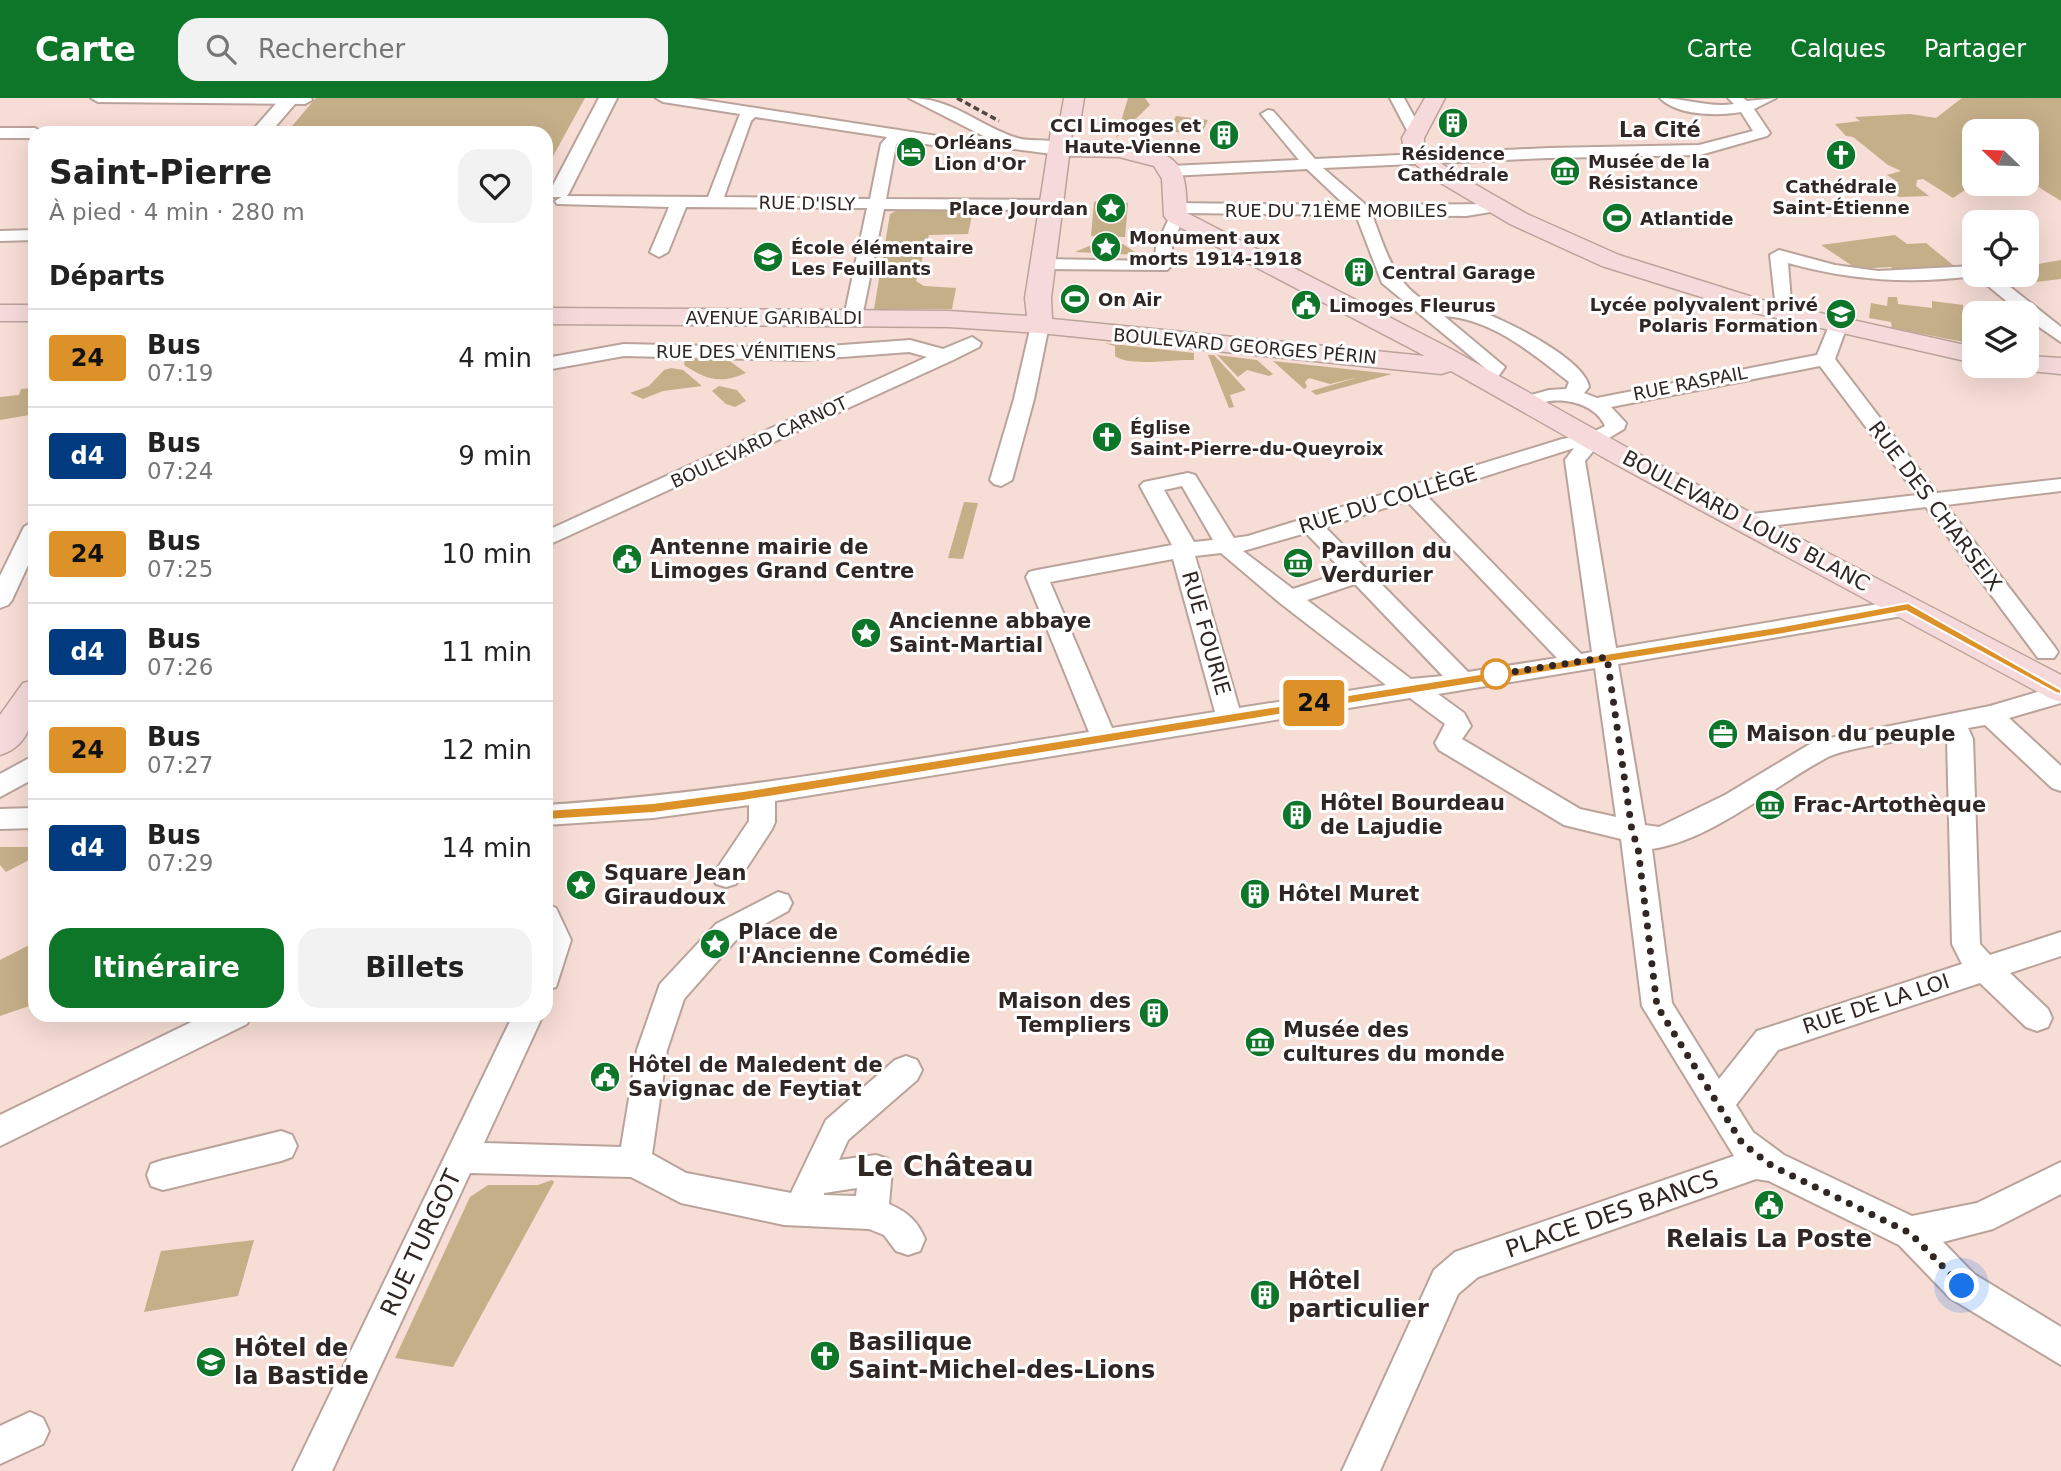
<!DOCTYPE html>
<html lang="fr">
<meta charset="utf-8">
<style>
body{margin:0;font-family:"DejaVu Sans",sans-serif;background:#f2f2f2;color:#222;height:100vh;display:flex;flex-direction:column;font-size:26px;white-space:nowrap}
*{box-sizing:border-box;margin:0}
p{font-size:23px;color:#767676}
.icon{flex:none;width:38px;height:38px;fill:none;stroke:currentColor;stroke-width:2;stroke-linecap:round;stroke-linejoin:round}
.map{position:relative;flex:1;overflow:hidden}
.side{position:absolute;left:28px;top:28px;width:525px;height:896px;display:flex;flex-direction:column;background:#fff;border-radius:21px;box-shadow:0 7px 28px #0002}
.side>*{flex:none}
.badge{padding:0 14px;border-radius:5px;font-size:24px;line-height:46px}
.needle{width:46px;rotate:293deg}
.buttons{position:absolute;left:1962px;top:21px;display:grid;gap:14px}
.buttons a{display:grid;place-items:center;width:77px;height:77px;border-radius:14px;background:#fff;box-shadow:0 7px 28px #0002;font-size:35px}
.you{position:absolute;width:35px;height:35px;margin:-18px;border:5px solid #fff;border-radius:50%;background:#1a73e8;box-shadow:0 0 0 10px #1a73e833}
.map>.badge{position:absolute;translate:-50% -50%;box-shadow:0 0 0 4px #fff}
h2{padding:0 21px;font-size:26px;line-height:63px}
.round{display:grid;place-items:center;flex:none;width:74px;height:74px;border-radius:21px;background:#f2f2f2}
.headline{display:flex;align-items:center;justify-content:space-between;height:119px;padding:0 21px}
h1{font-size:33px;font-weight:800;line-height:52px}
.button{display:flex;gap:14px;margin-top:auto;padding:14px 21px}
.button a{flex:1;height:80px;border-radius:21px;background:#0e7629;color:#fff;font-size:28px;font-weight:800;line-height:80px;text-align:center}
.button a+a{background:#f2f2f2;color:#222}
ul{padding:0;list-style:none}
li{display:flex;align-items:center;gap:21px;height:98px;padding:0 21px;border-top:2px solid #e0e0e0}
li div{flex:1}
li b{display:block;font-size:26px}
li em{font-style:normal}
li .badge{min-width:77px;font-weight:700;text-align:center}
header{display:flex;align-items:center;gap:42px;box-sizing:border-box;height:98px;padding:0 35px;background:#0e7629;color:#fff}
header strong{font-size:33px}
nav{display:flex;gap:38px;margin-inline-start:auto;font-size:24px}
.search{width:490px;height:63px;background:#f2f2f2;display:flex;align-items:center;gap:18px;box-sizing:border-box;padding:0 24px;border-radius:21px;color:#767676;font-size:26px}
.map>svg:first-child{display:block}
</style>
<header>
<strong>Carte</strong>
<div class="search"><svg class="icon" aria-label="search" viewBox="0 0 24 24"><circle cx="10" cy="10" r="6"/><path d="M15 15l6 6"/></svg>Rechercher</div>
<nav><a>Carte</a><a>Calques</a><a>Partager</a></nav>
</header>
<div class="map">
<svg width="2061" height="1373" viewBox="0 0 2061 1373">
<rect width="100%" height="100%" fill="#f6ddd5"/>
<path fill="#c5af89" d="M316,0h269l-39,71v-36h-260z
M1128,0h17l5,7 -34,33z
M1962,0h99v103l-34,-21 -1,-49h-52v53h21l-24,2 -18,12 -30,-19 -6,1 -1,6 13,10 -30,1 -14,-12 14,-2 -12,-8 14,-4 -13,-6 -35,-28 -7,-1 -11,-12 25,-3 -5,-4 55,-3 26,4z
M1176,18l32,4 -7,15 -33,-4z
M1106,100l22,5 -3,34 -34,-1 3,-34z
M898,112l75,1 -5,23 -39,1 -13,46 8,5 32,2 -4,21h-78l16,-95z
M1895,137l12,9 19,-1 33,27 -63,2 -5,-5 -34,2 -36,-24z
M1096,145v5l23,1v-5h4l16,11 -64,-3z
M2061,162v19l-49,6 -14,-10h28l1,-9z
M1888,199h9l1,7 34,4v-7l31,4 1,12 10,9v18l-82,-16 -1,-6 -22,-4 2,-15 16,3z
M1104,245l90,10v7c-20,-1 -65,7 -79,-4v-10z
M1208,257h6l32,35 -16,5 4,12 -5,1z
M1217,257l40,5 16,14 -4,2 -22,-6 -9,7z
M685,260l42,1 19,14c-25,11 -40,7 -62,-8z
M1273,263l119,13 -76,21 -5,-4 48,-14 -29,7 -21,-6 -4,4 2,5 -3,2z
M671,270l12,2 19,16 -39,5 -20,8 -13,-6 19,-7 15,-16z
M719,288l18,4 9,11 -11,6 -9,-3 -14,-13z
M35,290v26l-35,6v-23l19,-2 2,-6z
M964,404l14,1 -15,56 -15,-1z
M0,749h35v10l-29,15 -6,-7z
M35,844v62l-35,12v-56z
M552,1082l2,2 -101,185 -58,-9 75,-161 18,-12h50z
M254,1142l-16,56 -94,16 17,-61z"/>
<g fill="none" stroke-linecap="round" stroke-linejoin="round">
<g stroke="#baa39b" stroke-width="4">
<path id="minor" d="M91,0h220l1,2 -7,4 -207,-2z
M656,0h35l266,41 62,2v6l-5,2h-57l-56,-9 -5,5 -10,54 164,1 8,5 -8,5 -166,-1 -22,108 -9,5 -6,-1 -3,-4 23,-109 -181,-1 -18,45 -9,5 -9,-5 19,-45 -112,-3 -2,-3 8,-5 145,1 32,-83 -77,-12zM755,19l132,20 -6,7 -11,55 -146,-2 27,-76z
M1390,0h14l19,35 -3,3h-10z
M1660,0c25,0 48,10 74,6l-6,-6h15l4,3 29,-3 -22,11 16,24 -3,3 -67,19 -151,3 -226,10 43,37 137,-1v6l-37,6 -94,-1c14,35 21,68 56,88 12,6 34,3 48,7 26,8 109,49 113,77l-5,6 13,5 220,-43 12,-29 9,-6 9,6 -12,33 102,134 124,-14v12l-115,14 108,141 4,6 -4,6h-16l-112,-151 -182,22 -8,-2 -3,-5 3,-5 8,-2 173,-20 -97,-129 -209,41 15,16 -2,6 -25,15 -14,17 31,187 292,-49 8,3 4,5 -4,5 -8,3 -290,49 27,161 14,2 66,-32 90,-54 175,-35 71,-21v18l-52,15 52,48v25l-9,-3 -67,-63 -17,3 5,11 7,205 10,11 71,-23v24l-51,17 38,36 4,9 -4,9 -11,4 -11,-4 -46,-44 -202,67 -42,55 17,27 31,23 128,61 65,-13 84,-41v32l-68,35 -50,13 31,32 87,53v38l-111,-67 -51,-53 -130,-64 -13,-2 -278,98 -20,17 -78,177h-38l92,-201 21,-18 279,-96 -92,-150 -21,-167 -57,-14 -125,-75 -4,-7 10,-19 -35,-26 -635,103v21l-3,7 -36,55 -10,3 -10,-3 -4,-8 37,-55v-16l-96,13 -107,7v-20c182,-12 362,-45 543,-73l-63,-155 3,-5 8,-2 135,-25 -32,-59 4,-4 44,-9 7,2 39,63 14,-2 314,-97 25,-4 18,-9c-9,-21 -39,-29 -60,-24 -10,3 -17,8 -28,5l-3,-4 3,-4 32,-9 17,-1 3,-7c-37,-29 -77,-63 -125,-66l61,51 -13,18h-14l-3,-4 10,-13 -103,-85 -26,-68 -174,-2 2,3 -12,30 1,18 -6,6 -124,-1 -9,-5 9,-5 112,2 1,-15 16,-34 -5,-4 8,-5 170,2 -38,-36 -136,7 -8,-5 8,-5 128,-6 -38,-46 7,-4 5,1 42,48 234,-11 150,-3 54,-14 -12,-19c-23,4 -63,4 -81,-14zM1574,350l-9,12 27,192 -11,2 -155,-159zM1182,388l31,54 -19,2 -30,-52zM1407,403l150,157 -89,14 -143,-145zM1306,435l38,39 -51,17 -50,-38zM1221,455l59,50 106,82 -147,23 -44,-152zM1173,461l42,153 -103,16 -62,-146zM1355,486l88,92 -32,3 -104,-79zM1595,570l21,149 -36,-8 -118,-70 9,-13 -7,-13 -26,-19zM1945,635l2,6 5,205 10,20 -205,67 -38,48 -47,-76 -20,-154c60,-9 123,-64 176,-92 23,-11 89,-18 117,-24z
M0,30h35l8,5h-8v5h-35z
M35,132v10l-35,1v-10z
M1779,152l56,15 43,6 96,-5v9h21l66,52v15l-35,-24v-5h-5l-45,-37c-68,8 -122,5 -188,-13l4,51 -9,5 -6,-1 -7,-63z
M1040,221l9,6 -15,74 -22,81 -11,6 -7,-2 -4,-4 24,-81 17,-74z
M972,239l9,6 -2,4 -26,13 -407,186v-15l381,-174 -18,-5 -107,8 -178,-4 -78,14v-12l78,-14 178,4 108,-8 33,9z
M35,422v30l-23,50 -4,5 -8,3v-32l24,-49z
M35,657v23l-35,19v-23z
M35,710v20l-35,1v-20z
M778,794l10,3 4,8 -4,8 -52,29 -52,59 -17,51 -15,104 34,19 105,20 35,-73 69,-60 11,-4 11,4 5,10 -5,10 -69,60 -9,20 37,-5 12,4 4,11 -3,34c18,8 28,16 36,35l-5,12 -12,4 -12,-4 -12,-16 -15,-6 -85,-4 -103,-22 -50,-26 -161,-4 -138,298h-39l220,-456h30l-59,128 137,4 16,-97 23,-66 56,-60zM857,1090l-1,8 -32,-1v-2z
M546,806l10,4 15,32 -15,47 -10,3z
M206,917h45l-4,9 -247,122v-31z
M281,1033l11,4 5,11 -5,11 -11,4 -118,29 -12,-4 -4,-11 4,-11 12,-4z
M30,1314l13,6 6,13 -6,13 -43,20v-38z"/>
</g>
<g stroke="#baa39b" stroke-width="4">
<path id="tertiary" d="M281,0h19l-30,35h-20z
M599,0h18l-48,95 -3,4h-14l-3,-4z
M909,0c44,0 68,27 108,40 15,5 42,-2 53,11l-10,6 -53,-7z"/>
</g>
<g stroke="#baa39b" stroke-width="3">
<path id="secondary" d="M1064,0h20l-4,25 -8,10 -1,10c29,0 94,-3 109,26 7,13 6,30 7,44l264,136 184,103 426,223v27l-12,-4 -434,-234 -164,-93 -10,3 -401,-41 -91,-6 -403,-3v-16l403,3 78,5 -2,-18 26,-167 9,-10zM1069,58l50,1 35,9 8,13 2,37 4,5 257,135 -373,-37 -1,-21z
M1425,0h20l-21,40v12l26,20 77,44 92,41 143,45 212,47v16l-228,-52 -144,-45 -92,-42 -76,-45 -29,-23 -3,-18z
M0,207h35v16h-35z
M2026,258l35,2v16l-44,-4 -3,-4h12z
M35,582c0,30 -1,65 -35,75v-40l23,-32z"/>
</g>
<use href="#minor" fill="#fff" fill-rule="evenodd"/>
<use href="#tertiary" fill="#fff" fill-rule="evenodd"/>
<use href="#secondary" fill="#f6dadb" fill-rule="evenodd"/>
<path stroke="#524642" stroke-width="3.5" stroke-dasharray="6 3.5" stroke-linecap="butt" d="M957,0l42,23"/>
</g>
<path fill="#dc9129" stroke="#fff" stroke-width="2" d="M1908,505l153,87v4l-5,-1 -150,-82 -123,23 -1040,167 -90,12 -107,7 -7,-5 7,-5 107,-7 90,-12 1040,-165z"/>
<g fill="none" stroke-linecap="round" stroke-linejoin="round">
<path stroke="#302724" stroke-width="7" stroke-dasharray="0 12.6" d="M1496,576l-9,2 120,-19 25,174 6,17 19,158 85,137 30,23 138,67 52,53"/>
</g>
<defs>
<g id="building-disc" transform="scale(1.575)"><circle r="9.5" fill="#0e7629" stroke="#fff"/><path d="M-4-6H4V6H1V3H-1V6H-4ZM-2.5-4.3h1.7v1.8h-1.7ZM.8-4.3h1.7v1.8H.8ZM-2.5-1h1.7V.8h-1.7ZM.8-1h1.7V.8H.8Z" fill="#fff"/></g>
<g id="hotel-disc" transform="scale(1.575)"><circle r="9.5" fill="#0e7629" stroke="#fff"/><path d="M-6-4.5h1.5V1H6V5H4.5V3h-9V5H-6ZM-4 0a1.8 1.8 0 1 1 3.6 0ZM.5 0V-2.5h3Q6-2.5 6 0Z" fill="#fff"/></g>
<g id="church-disc" transform="scale(1.575)"><circle r="9.5" fill="#0e7629" stroke="#fff"/><path d="M-1.2-6h2.4v3.5h3.3v2.4h-3.3V6h-2.4V-.1h-3.3v-2.4h3.3Z" fill="#fff"/></g>
<g id="museum-disc" transform="scale(1.575)"><circle r="9.5" fill="#0e7629" stroke="#fff"/><path d="M0-6L6-3V-2H-6V-3ZM-5-1h2V3h-2ZM-1-1h2V3h-2ZM3-1h2V3H3ZM-6 4H6V6H-6Z" fill="#fff"/></g>
<g id="sight-disc" transform="scale(1.575)"><circle r="9.5" fill="#0e7629" stroke="#fff"/><path d="M0-6L1.8-2.2L6-1.7L2.9 1.2L3.7 5.4L0 3.3L-3.7 5.4L-2.9 1.2L-6-1.7L-1.8-2.2Z" fill="#fff"/></g>
<g id="stadium-disc" transform="scale(1.575)"><circle r="9.5" fill="#0e7629" stroke="#fff"/><path d="M0-5a6.5 5 0 1 0 0 10a6.5 5 0 1 0 0-10ZM-3.5-1.8h7v3.6h-7Z" fill="#fff"/></g>
<g id="school-disc" transform="scale(1.575)"><circle r="9.5" fill="#0e7629" stroke="#fff"/><path d="M0-5L7-2L0 1L-7-2ZM-4 1L0 2.5L4 1V4Q0 6-4 4Z" fill="#fff"/></g>
<g id="civic-disc" transform="scale(1.575)"><circle r="9.5" fill="#0e7629" stroke="#fff"/><path d="M-.6-6.5H3V-4.5H.6V-3L4-1V1h2V6H-6V1h2V-1L-.6-3ZM-1.2 2.5V6h2.4V2.5Z" fill="#fff"/></g>
<g id="office-disc" transform="scale(1.575)"><circle r="9.5" fill="#0e7629" stroke="#fff"/><path d="M-6-3h4V-5.5h4V-3h4V5H-6ZM-1-4.5V-3h2v-1.5ZM-6 0V1H6V0Z" fill="#fff"/></g>
<g id="university-disc" transform="scale(1.575)"><circle r="9.5" fill="#0e7629" stroke="#fff"/><path d="M0-5L7-2L0 1L-7-2ZM-4 1L0 2.5L4 1V4Q0 6-4 4Z" fill="#fff"/></g>
</defs>
<g fill-rule="evenodd">
<use href="#building-disc" x="1453" y="25"/>
<use href="#building-disc" x="1224" y="37"/>
<use href="#hotel-disc" x="911" y="54"/>
<use href="#church-disc" x="1841" y="57"/>
<use href="#museum-disc" x="1565" y="73"/>
<use href="#sight-disc" x="1111" y="110"/>
<use href="#stadium-disc" x="1617" y="120"/>
<use href="#sight-disc" x="1106" y="149"/>
<use href="#school-disc" x="768" y="159"/>
<use href="#building-disc" x="1359" y="174"/>
<use href="#stadium-disc" x="1075" y="201"/>
<use href="#civic-disc" x="1306" y="207"/>
<use href="#school-disc" x="1841" y="216"/>
<use href="#church-disc" x="1107" y="339"/>
<use href="#civic-disc" x="627" y="461"/>
<use href="#museum-disc" x="1298" y="465"/>
<use href="#sight-disc" x="866" y="535"/>
<use href="#office-disc" x="1723" y="636"/>
<use href="#museum-disc" x="1770" y="707"/>
<use href="#building-disc" x="1297" y="717"/>
<use href="#sight-disc" x="581" y="787"/>
<use href="#building-disc" x="1255" y="796"/>
<use href="#sight-disc" x="715" y="846"/>
<use href="#building-disc" x="1154" y="915"/>
<use href="#museum-disc" x="1260" y="944"/>
<use href="#civic-disc" x="605" y="979"/>
<use href="#civic-disc" x="1769" y="1107"/>
<use href="#building-disc" x="1265" y="1197"/>
<use href="#church-disc" x="825" y="1258"/>
<use href="#university-disc" x="211" y="1264"/>
</g>
<circle fill="#fff" stroke="#dc9129" stroke-width="3.5" cx="1496" cy="576" r="14"/>
<g text-anchor="middle" dominant-baseline="central" stroke-width="6" stroke-linejoin="round" paint-order="stroke">
<g font-size="18" font-weight="bold" fill="#302724" stroke="#fff" text-anchor="start">
<text x="1201" y="27" text-anchor="end">CCI Limoges et<tspan x="1201" dy="21">Haute-Vienne</tspan></text>
<text x="934" y="44">Orléans<tspan x="934" dy="21">Lion d'Or</tspan></text>
<text x="1453" y="55" text-anchor="middle">Résidence<tspan x="1453" dy="21">Cathédrale</tspan></text>
<text x="1588" y="63">Musée de la<tspan x="1588" dy="21">Résistance</tspan></text>
<text x="1841" y="88" text-anchor="middle">Cathédrale<tspan x="1841" dy="21">Saint-Étienne</tspan></text>
<text x="1088" y="110" text-anchor="end">Place Jourdan</text>
<text x="1640" y="120">Atlantide</text>
<text x="1129" y="139">Monument aux<tspan x="1129" dy="21">morts 1914-1918</tspan></text>
<text x="791" y="149">École élémentaire<tspan x="791" dy="21">Les Feuillants</tspan></text>
<text x="1382" y="174">Central Garage</text>
<text x="1098" y="201">On Air</text>
<text x="1818" y="206" text-anchor="end">Lycée polyvalent privé<tspan x="1818" dy="21">Polaris Formation</tspan></text>
<text x="1329" y="207">Limoges Fleurus</text>
<text x="1130" y="329">Église<tspan x="1130" dy="21">Saint-Pierre-du-Queyroix</tspan></text>
</g>
<g font-size="18" fill="#302724" stroke="#fff">
<text transform="translate(807 105) rotate(1)">RUE D'ISLY</text>
<text x="1336" y="112">RUE DU 71ÈME MOBILES</text>
<text x="774" y="219">AVENUE GARIBALDI</text>
<text transform="translate(1245 248) rotate(5)">BOULEVARD GEORGES PÉRIN</text>
<text x="746" y="253">RUE DES VÉNITIENS</text>
<text transform="translate(1690 285) rotate(-11)">RUE RASPAIL</text>
<text transform="translate(759 344) rotate(-25)">BOULEVARD CARNOT</text>
</g>
<g font-size="21" font-weight="bold" fill="#302724" stroke="#fff">
<text x="1660" y="32">La Cité</text>
</g>
<g font-size="21" fill="#302724" stroke="#fff">
<text transform="translate(1388 402) rotate(-17)">RUE DU COLLÈGE</text>
<text transform="translate(1935 408) rotate(53)">RUE DES CHARSEIX</text>
<text transform="translate(1746 423) rotate(28)">BOULEVARD LOUIS BLANC</text>
<text transform="translate(1206 535) rotate(74)">RUE FOURIE</text>
<text transform="translate(1876 906) rotate(-18)">RUE DE LA LOI</text>
</g>
<g font-size="21" font-weight="bold" fill="#302724" stroke="#fff" text-anchor="start">
<text x="650" y="449">Antenne mairie de<tspan x="650" dy="24">Limoges Grand Centre</tspan></text>
<text x="1321" y="453">Pavillon du<tspan x="1321" dy="24">Verdurier</tspan></text>
<text x="889" y="523">Ancienne abbaye<tspan x="889" dy="24">Saint-Martial</tspan></text>
<text x="1746" y="636">Maison du peuple</text>
<text x="1320" y="705">Hôtel Bourdeau<tspan x="1320" dy="24">de Lajudie</tspan></text>
<text x="1793" y="707">Frac-Artothèque</text>
<text x="604" y="775">Square Jean<tspan x="604" dy="24">Giraudoux</tspan></text>
<text x="1278" y="796">Hôtel Muret</text>
<text x="738" y="834">Place de<tspan x="738" dy="24">l'Ancienne Comédie</tspan></text>
<text x="1131" y="903" text-anchor="end">Maison des<tspan x="1131" dy="24">Templiers</tspan></text>
<text x="1283" y="932">Musée des<tspan x="1283" dy="24">cultures du monde</tspan></text>
<text x="628" y="967">Hôtel de Maledent de<tspan x="628" dy="24">Savignac de Feytiat</tspan></text>
</g>
<g font-size="24" fill="#302724" stroke="#fff">
<text transform="translate(1612 1116) rotate(-19)">PLACE DES BANCS</text>
<text transform="translate(421 1145) rotate(-65)">RUE TURGOT</text>
</g>
<g font-size="24" font-weight="bold" fill="#302724" stroke="#fff" text-anchor="start">
<text x="1769" y="1141" text-anchor="middle">Relais La Poste</text>
<text x="1288" y="1183">Hôtel<tspan x="1288" dy="28">particulier</tspan></text>
<text x="848" y="1244">Basilique<tspan x="848" dy="28">Saint-Michel-des-Lions</tspan></text>
<text x="234" y="1250">Hôtel de<tspan x="234" dy="28">la Bastide</tspan></text>
</g>
<g font-size="28" font-weight="bold" fill="#302724" stroke="#fff">
<text x="945" y="1068">Le Château</text>
</g>
</g>
</svg>
<div class="buttons">
<a><svg class="needle" viewBox="-14 -14 28 28"><path d="M0-13l5 13h-10z" fill="#e53935"/><path d="M0 13l5-13h-10z" fill="#767676"/></svg></a>
<a><svg class="icon" aria-label="locate" viewBox="0 0 24 24"><circle cx="12" cy="12" r="6"/><path d="M12 2v4M12 18v4M2 12h4M18 12h4"/></svg></a>
<a><svg class="icon" aria-label="layers" viewBox="0 0 24 24"><path d="M12 4l9 5-9 5-9-5zM3 14l9 5 9-5"/></svg></a>
</div>
<div class="you" style="left:1962px;top:1188px"></div>
<b class="badge" style="left:1314px;top:605px;background:#dc9129;color:#111">24</b>
<section class="side">
<div class="headline"><div><h1>Saint-Pierre</h1><p>À pied · 4 min · 280 m</p></div><a class="round"><svg class="icon" aria-label="heart" viewBox="0 0 24 24"><path d="M12 20l-8-8c-3-5 5-10 8-4 3-6 11-1 8 4z"/></svg></a></div>
<h2>Départs</h2>
<ul>
<li><span class="badge" style="background:#dc9129;color:#111">24</span><div><b>Bus</b><p>07:19</p></div><em>4 min</em></li>
<li><span class="badge" style="background:#003b80;color:#fff">d4</span><div><b>Bus</b><p>07:24</p></div><em>9 min</em></li>
<li><span class="badge" style="background:#dc9129;color:#111">24</span><div><b>Bus</b><p>07:25</p></div><em>10 min</em></li>
<li><span class="badge" style="background:#003b80;color:#fff">d4</span><div><b>Bus</b><p>07:26</p></div><em>11 min</em></li>
<li><span class="badge" style="background:#dc9129;color:#111">24</span><div><b>Bus</b><p>07:27</p></div><em>12 min</em></li>
<li><span class="badge" style="background:#003b80;color:#fff">d4</span><div><b>Bus</b><p>07:29</p></div><em>14 min</em></li>
</ul>
<div class="button"><a>Itinéraire</a><a>Billets</a></div>
</section>
</div>
